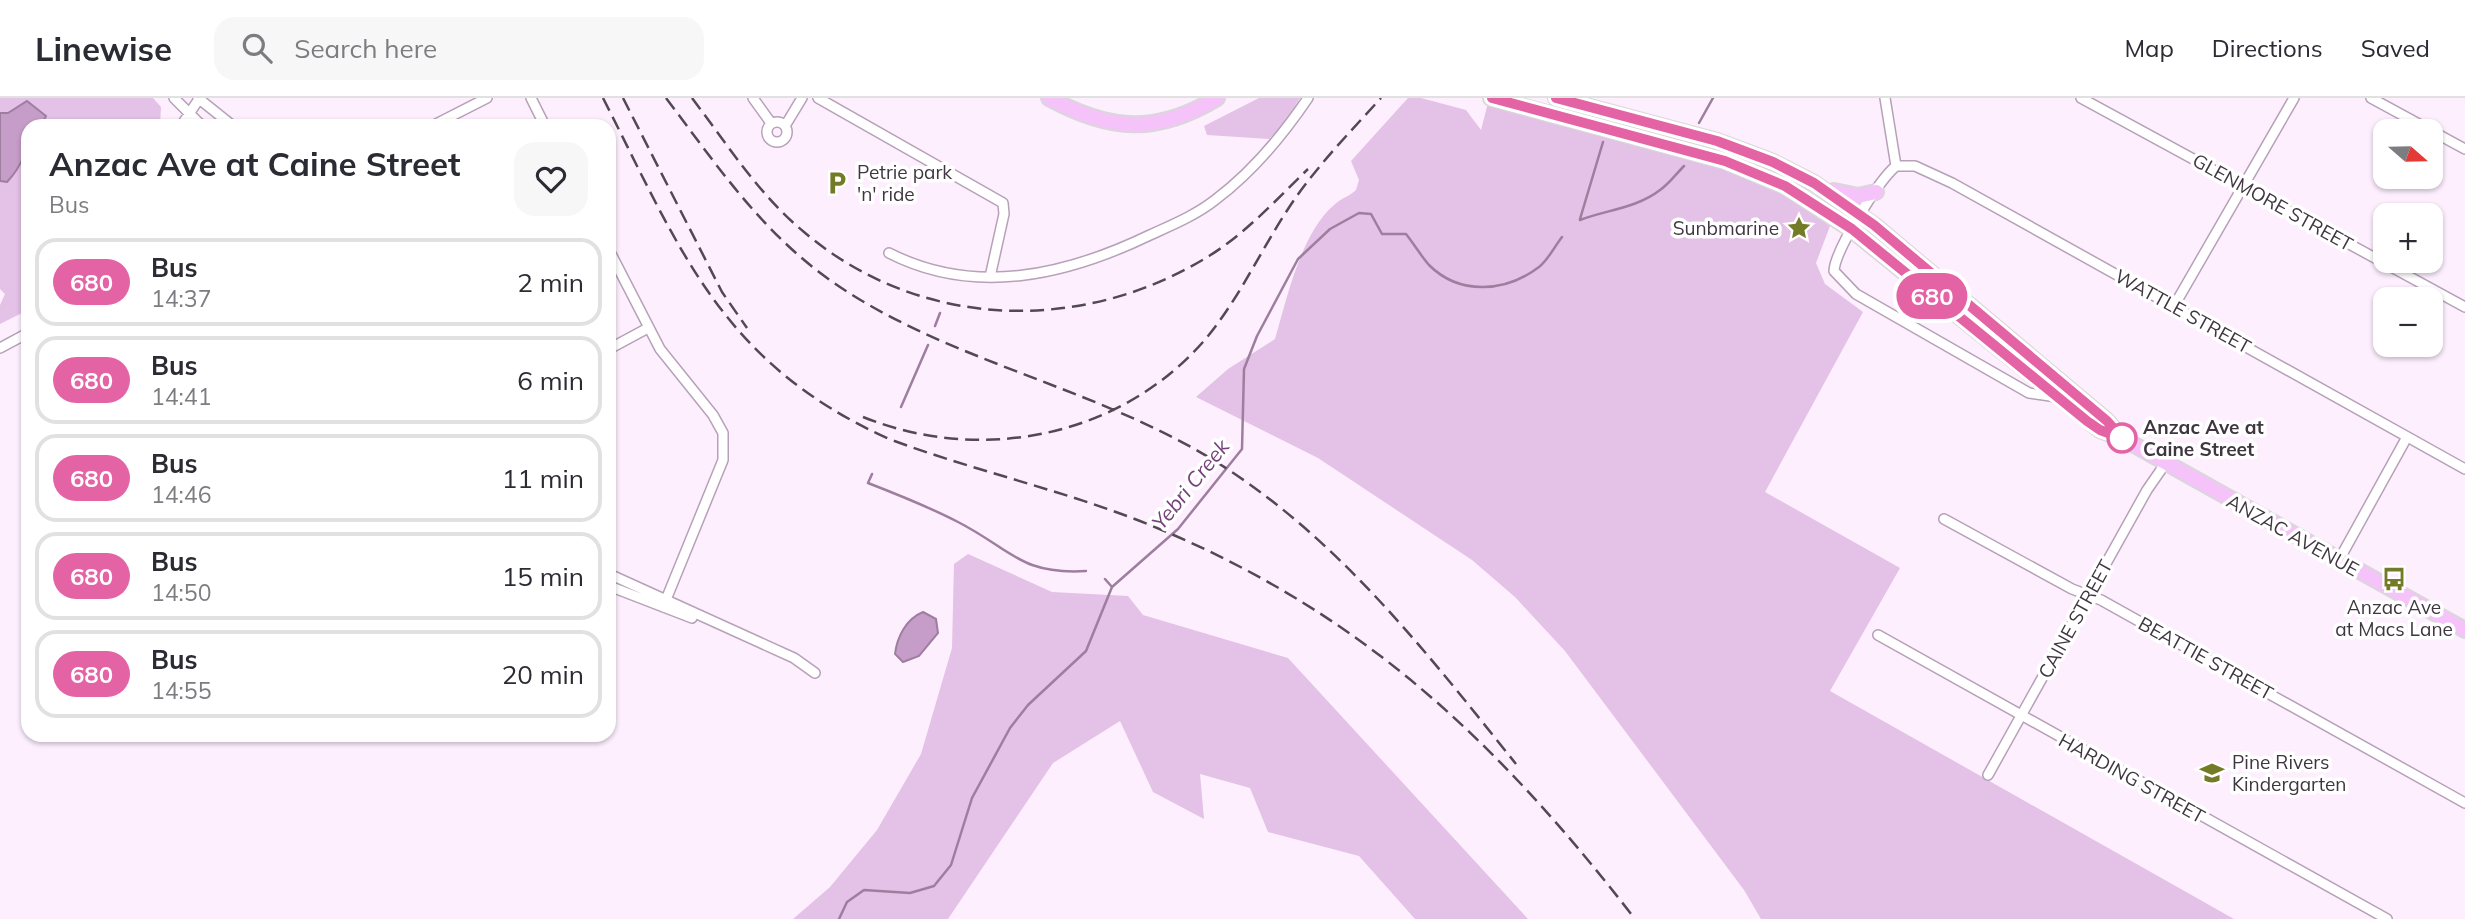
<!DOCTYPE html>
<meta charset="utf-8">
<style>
body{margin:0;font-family:Mulish,sans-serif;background:#f7f7f7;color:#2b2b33;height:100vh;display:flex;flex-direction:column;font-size:26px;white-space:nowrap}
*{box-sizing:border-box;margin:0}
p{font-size:23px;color:#7c7c81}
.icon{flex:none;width:38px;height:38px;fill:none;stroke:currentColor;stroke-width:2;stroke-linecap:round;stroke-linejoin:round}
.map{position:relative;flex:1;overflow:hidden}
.side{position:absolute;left:21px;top:21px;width:595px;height:623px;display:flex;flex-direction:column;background:#fff;border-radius:21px;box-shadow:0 2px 5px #0004}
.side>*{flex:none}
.badge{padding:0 14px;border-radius:23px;font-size:24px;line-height:46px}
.needle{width:46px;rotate:110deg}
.fabs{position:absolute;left:2373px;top:21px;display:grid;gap:14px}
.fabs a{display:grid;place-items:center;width:70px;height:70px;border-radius:14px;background:#fff;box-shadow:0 2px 5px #0004;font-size:35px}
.map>.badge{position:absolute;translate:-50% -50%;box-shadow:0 0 0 4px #fff}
.round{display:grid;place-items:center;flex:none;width:74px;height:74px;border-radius:21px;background:#f7f7f7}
.overview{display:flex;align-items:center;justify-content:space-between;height:119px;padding:0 28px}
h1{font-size:33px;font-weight:700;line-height:52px}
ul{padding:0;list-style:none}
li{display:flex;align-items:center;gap:21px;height:88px;margin:0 14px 10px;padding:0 14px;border:4px solid #e1e1e2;border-radius:21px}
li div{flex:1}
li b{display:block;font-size:26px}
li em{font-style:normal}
li .badge{min-width:77px;font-weight:700;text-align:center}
header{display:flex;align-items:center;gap:42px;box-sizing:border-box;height:98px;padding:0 35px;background:#fff;border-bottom:2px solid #e1e1e2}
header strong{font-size:33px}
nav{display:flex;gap:38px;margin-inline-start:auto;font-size:24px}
.search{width:490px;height:63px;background:#f7f7f7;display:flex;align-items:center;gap:18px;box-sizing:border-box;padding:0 24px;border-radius:21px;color:#7c7c81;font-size:26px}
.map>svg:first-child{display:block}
</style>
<header>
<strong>Linewise</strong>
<div class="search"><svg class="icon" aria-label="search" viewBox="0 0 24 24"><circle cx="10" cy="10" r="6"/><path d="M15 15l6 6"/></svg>Search here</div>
<nav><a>Map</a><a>Directions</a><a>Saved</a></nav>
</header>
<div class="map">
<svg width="2465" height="821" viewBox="0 0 2465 821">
<rect width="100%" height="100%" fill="#fdeffe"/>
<path fill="#e4c1e6" d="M0,0h153l8,9 -1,19h-132v184l-28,14v-19l5,-11 -5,-5z
M1259,0h41l-20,31 -11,10 -62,-4 -3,-9z
M1408,0h13l45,12 15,20 7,-27 255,71 53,28 34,24 -14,37 9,21 38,28 -98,180 135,76 -70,123 404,228h-473l-17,-29 -179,-239 -50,-54 -43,-37 -154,-102 -122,-61 32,-28 47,-30c12,-41 26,-106 59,-134 7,-7 15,-8 22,-15l3,-10 -8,-19z
M968,456l84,38 76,4 15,19 145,43 240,261h-113l-56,-63 -91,-24 -18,-44 -50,-14 4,45 -51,-27 -33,-71 -67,42 -105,156h-155l37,-32 47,-57 44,-76 31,-106 2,-84z"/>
<path fill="#c69dc8" stroke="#9e7e9f" stroke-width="2" d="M27,3l19,15 -5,10h-13c0,23 -5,39 -21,56l-7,-1v-68h8z
M923,514l13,7 2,14 -19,23 -16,6 -8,-8c2,-17 11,-35 28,-42z"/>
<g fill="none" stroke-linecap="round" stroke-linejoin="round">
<path stroke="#9e7e9f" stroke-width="2.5" d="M1699,25l14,-25
M1580,121l23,-77
M1580,122c26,-10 57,-12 80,-30 9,-6 16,-16 24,-24
M935,228l5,-13
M901,309l27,-62
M872,376l-4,9c31,12 61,24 90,39 53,27 62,53 128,49
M1105,481l7,8
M839,821l8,-17 17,-12 46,3 24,-7 17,-21 21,-67 38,-70 18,-23 58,-54 26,-64 66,-58 64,-80 2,-80 13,-33 41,-77 32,-30 29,-16 12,1 11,20h24c8,10 15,22 23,31 31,31 77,27 110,2 9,-7 16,-21 23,-30"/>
<g stroke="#b7a1b9" stroke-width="12">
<path id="minor" d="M174,0l28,28
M198,0l35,28
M531,0l14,28
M753,0l18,25
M818,0l185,105 1,11 -14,63
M1885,0l11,68
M2081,0l384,209
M2371,0l94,51
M767 34a10 10 0 1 1 20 0a10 10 0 1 1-20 0Z
M181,28l18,-27
M432,28l55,-28
M785,28l17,-28
M1896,68h19l37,17 513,286
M1896,68c-17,14 -61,84 -62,105l22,23 173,99 28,4
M609,152l51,99 53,66 10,18v27l-60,147
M889,155c86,44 178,22 261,-18 22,-10 46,-20 65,-35 36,-27 68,-65 93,-102
M2174,208l120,-208
M0,250l28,-15
M609,251l39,-21
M1944,421l128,70 29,11 364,203
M2339,462l68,-123
M609,476l185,84 21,15
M609,488l83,32
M1878,537l509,284
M1988,677l159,-285 18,-26"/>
</g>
<g stroke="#d9d7d9" stroke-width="18">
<path id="highway" d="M1049,0c61,33 107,37 168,0
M1491,0l234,63 60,25 67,44 248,200 22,8 343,192
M1556,0l161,43 56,21 41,21 60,42 233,196 13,15
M1834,93l24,5 18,-4"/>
</g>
<use href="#minor" stroke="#fff" stroke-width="9"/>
<use href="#highway" stroke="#f6c2fa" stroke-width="14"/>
<path stroke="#524953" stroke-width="2.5" stroke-dasharray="14 7" stroke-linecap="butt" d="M603,0c78,153 118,265 286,341 83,31 169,50 251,82 216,86 355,217 495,398
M623,0l99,194 25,36
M666,0c47,62 90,126 153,174 116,88 274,112 399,191 122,77 209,190 298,301
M692,0c35,46 67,97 112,134 115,98 278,103 405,24 37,-23 68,-57 99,-87
M863,319c117,47 255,21 340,-75 36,-42 58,-93 89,-139 26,-38 58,-71 89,-105"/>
</g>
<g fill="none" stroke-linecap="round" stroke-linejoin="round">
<g stroke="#fff" stroke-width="16">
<path id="line" d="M1492,0l233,63 60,25 67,43 235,192 13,9 22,8 -15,-17 -233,-196 -60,-42 -41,-21 -56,-21 -161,-43"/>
</g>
<use href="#line" stroke="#e463a4" stroke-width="10"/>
</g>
<defs>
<g id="parking-bare" transform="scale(1.89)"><path d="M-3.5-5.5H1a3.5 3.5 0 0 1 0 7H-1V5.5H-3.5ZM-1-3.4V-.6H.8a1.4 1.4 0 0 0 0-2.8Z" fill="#747b26" stroke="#fff" stroke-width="2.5" paint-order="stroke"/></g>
<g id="sight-bare" transform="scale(1.89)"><path d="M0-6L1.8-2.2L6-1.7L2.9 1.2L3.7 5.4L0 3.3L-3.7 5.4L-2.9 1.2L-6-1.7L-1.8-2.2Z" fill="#747b26" stroke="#fff" stroke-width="2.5" paint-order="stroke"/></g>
<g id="bus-bare" transform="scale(1.89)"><path d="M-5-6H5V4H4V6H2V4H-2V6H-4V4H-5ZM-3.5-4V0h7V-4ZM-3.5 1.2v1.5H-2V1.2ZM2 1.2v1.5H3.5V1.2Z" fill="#747b26" stroke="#fff" stroke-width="2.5" paint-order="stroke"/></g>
<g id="school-bare" transform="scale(1.89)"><path d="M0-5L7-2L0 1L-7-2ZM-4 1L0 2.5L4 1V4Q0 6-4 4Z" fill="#747b26" stroke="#fff" stroke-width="2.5" paint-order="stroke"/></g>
</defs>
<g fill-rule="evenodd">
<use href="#parking-bare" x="837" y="85"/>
<use href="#sight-bare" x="1799" y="130"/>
<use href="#bus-bare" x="2394" y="481"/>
<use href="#school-bare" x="2212" y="675"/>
</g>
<circle fill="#fff" stroke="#e463a4" stroke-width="3.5" cx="2122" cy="340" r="14"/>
<g text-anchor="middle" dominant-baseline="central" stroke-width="7" stroke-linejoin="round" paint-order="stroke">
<g font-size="19" fill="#3f3640" stroke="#fff" text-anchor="start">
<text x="857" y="74">Petrie park<tspan x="857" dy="22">'n' ride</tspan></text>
<text x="1779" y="130" text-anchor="end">Sunbmarine</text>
<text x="2394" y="509" text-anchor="middle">Anzac Ave<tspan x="2394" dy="22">at Macs Lane</tspan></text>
<text x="2232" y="664">Pine Rivers<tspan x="2232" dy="22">Kindergarten</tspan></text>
</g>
<g font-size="19" fill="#3f3640" stroke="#fff">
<text transform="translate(2273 104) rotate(29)">GLENMORE STREET</text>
<text transform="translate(2183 213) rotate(29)">WATTLE STREET</text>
<text transform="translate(2293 437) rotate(29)">ANZAC AVENUE</text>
<text transform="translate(2075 521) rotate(-61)">CAINE STREET</text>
<text transform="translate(2206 560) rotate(29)">BEATTIE STREET</text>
<text transform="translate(2132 680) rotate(29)">HARDING STREET</text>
</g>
<g font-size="19" font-weight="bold" fill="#3f3640" stroke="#fff" text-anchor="start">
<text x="2143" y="329">Anzac Ave at<tspan x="2143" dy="22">Caine Street</tspan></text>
</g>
<g font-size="21" font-style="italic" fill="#744179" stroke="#fff">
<text transform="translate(1190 386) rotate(-51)">Yebri Creek</text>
</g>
</g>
</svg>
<div class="fabs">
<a><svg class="needle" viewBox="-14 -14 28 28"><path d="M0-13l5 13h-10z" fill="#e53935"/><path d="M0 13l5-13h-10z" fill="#7c7c81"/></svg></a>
<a>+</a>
<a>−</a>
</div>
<b class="badge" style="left:1932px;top:198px;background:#e463a4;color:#fff">680</b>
<section class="side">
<div class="overview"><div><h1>Anzac Ave at Caine Street</h1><p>Bus</p></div><a class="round"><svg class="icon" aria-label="heart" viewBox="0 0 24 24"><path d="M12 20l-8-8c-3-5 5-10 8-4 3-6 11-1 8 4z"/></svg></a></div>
<ul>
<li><span class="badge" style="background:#e463a4;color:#fff">680</span><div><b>Bus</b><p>14:37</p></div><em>2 min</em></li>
<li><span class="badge" style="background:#e463a4;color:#fff">680</span><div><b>Bus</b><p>14:41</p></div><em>6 min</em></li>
<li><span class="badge" style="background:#e463a4;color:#fff">680</span><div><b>Bus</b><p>14:46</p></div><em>11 min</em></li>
<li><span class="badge" style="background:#e463a4;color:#fff">680</span><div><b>Bus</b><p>14:50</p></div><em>15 min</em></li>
<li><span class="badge" style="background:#e463a4;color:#fff">680</span><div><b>Bus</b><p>14:55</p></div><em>20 min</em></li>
</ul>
</section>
</div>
